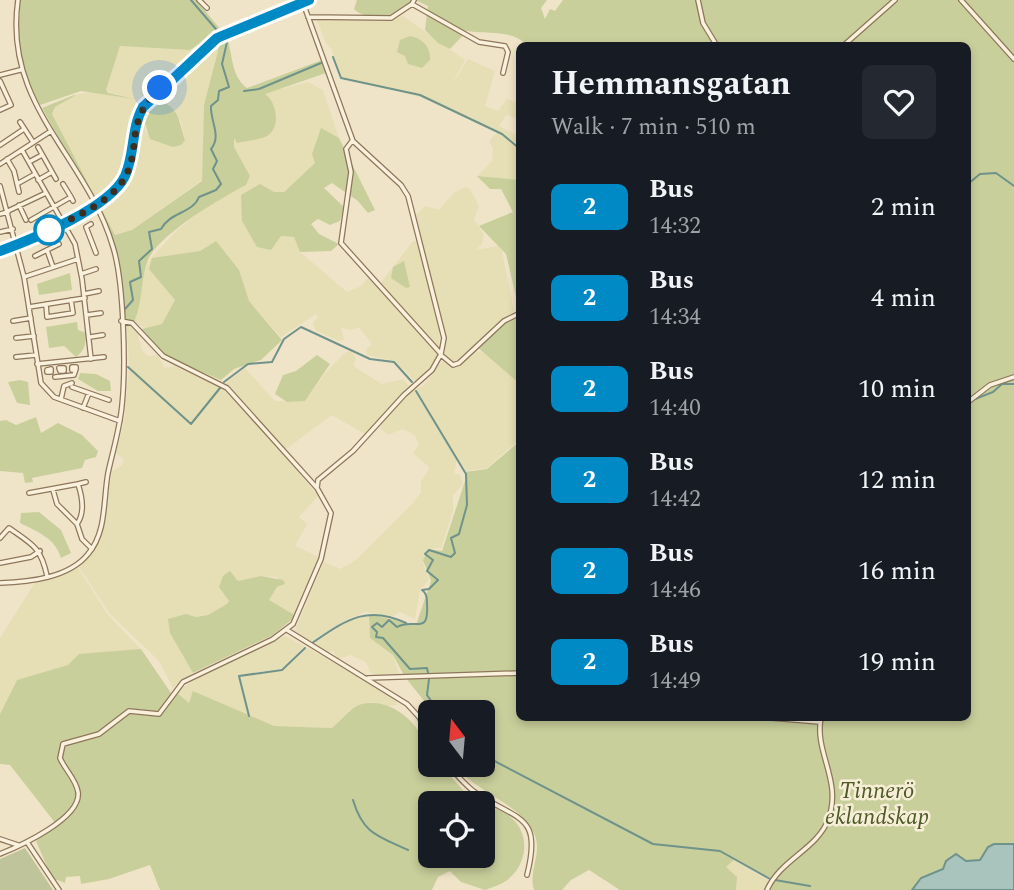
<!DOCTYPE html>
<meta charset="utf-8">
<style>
body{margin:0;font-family:Spectral,serif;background:#242831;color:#f1f3f6;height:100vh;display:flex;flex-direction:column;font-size:26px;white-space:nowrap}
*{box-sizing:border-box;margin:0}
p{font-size:23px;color:#9ea1a6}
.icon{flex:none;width:38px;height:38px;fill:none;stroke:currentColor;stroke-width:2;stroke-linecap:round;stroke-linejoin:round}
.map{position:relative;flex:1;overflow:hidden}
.panel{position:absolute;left:516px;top:42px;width:455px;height:679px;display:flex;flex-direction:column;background:#171b24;border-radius:10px;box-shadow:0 4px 10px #0003}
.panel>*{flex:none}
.badge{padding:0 14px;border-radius:10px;font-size:24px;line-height:46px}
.needle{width:46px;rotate:344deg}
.buttons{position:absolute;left:418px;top:700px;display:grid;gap:14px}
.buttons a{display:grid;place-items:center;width:77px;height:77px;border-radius:10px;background:#171b24;box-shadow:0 4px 10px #0003;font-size:35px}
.you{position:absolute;width:35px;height:35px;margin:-18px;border:5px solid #fff;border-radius:50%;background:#1a73e8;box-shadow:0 0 0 10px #1a73e833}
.map>.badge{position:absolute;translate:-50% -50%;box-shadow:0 0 0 4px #fff}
.round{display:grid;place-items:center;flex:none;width:74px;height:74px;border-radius:10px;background:#242831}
.head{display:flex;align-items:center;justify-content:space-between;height:119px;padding:0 35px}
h1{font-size:33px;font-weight:700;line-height:52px}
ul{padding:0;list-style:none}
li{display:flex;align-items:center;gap:21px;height:91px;padding:0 35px}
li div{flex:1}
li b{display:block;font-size:26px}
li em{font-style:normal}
li .badge{min-width:77px;font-weight:700;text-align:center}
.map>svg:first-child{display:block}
</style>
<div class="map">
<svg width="1014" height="890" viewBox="0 0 1014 890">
<rect width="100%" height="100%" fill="#f0e4c8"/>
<path fill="#e6deb5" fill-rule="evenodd" d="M403,16l62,44 -15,28 18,-29 27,12 -10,35 13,5 9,-12 13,5v17l-13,-7 -8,12 17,9 4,-4v49l-43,-4 15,-15 1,-12 -4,-8 8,-9 -77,-35 -80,-20 -8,-27 -6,-7 -10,-25 73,3z
M220,43l-16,62 -2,75 -70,50 -17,5 -63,-121 3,-7 21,-12 13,-3 43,5 -24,-4 -2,-3 14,-44 70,4 12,7zM180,119l5,21 -35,-6 -4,-3 -2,-11z
M308,82l15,8 16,48 -17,-9 -7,34 -31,29h-10l6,44 14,1 6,15 47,40 14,-6 8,-9 70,78 -17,22 -7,4 -20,-20 -28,-6 -1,-5 6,-6 -13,-17 -7,3 -11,-2 3,12 -5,1 -23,-10 -3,-8 5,-6 -2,-3 -35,23 -32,-36 -33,-60 -16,10 -38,6 -11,12 24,31 -1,5 -12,19 -14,6 -14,-8 10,-49 7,-15 27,-29 34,-26 34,-18 4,-9 -16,-29 -2,-27 5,-15 11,-8z
M465,187l5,2 9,17 -5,13 10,16 -2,9 -6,6 22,-4 4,5 12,60 -59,51 -10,-7v-20l-29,-120 9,-9 14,4 15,-17z
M413,241h3l24,88 -1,20 -59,-65z
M127,324l9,5 6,21 6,6 10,-1 6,13 10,-2 47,21 43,43 54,66 -19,21 8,7 -12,22 24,11 -23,59 -28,-16 9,-13 5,-1 -5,-9 -16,-1 -23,5 -8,-10 -2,33 -20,11 -12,2 -10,-3 -16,14v5l23,40 -20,15 -14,-27 -49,-47 -31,-47 22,-27 11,-69 10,-6 2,-5 -8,-7 8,-31 5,-53z
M352,351l4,8 -3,7 29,18 21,-5 6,7 -44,48 -33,-19 -47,35 -60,-66 20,-16 30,33h30l21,-29 20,-20z
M476,351l8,2 36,31v55l-33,29 -20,3 -10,-12 -3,14 6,2 3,9 -10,11v16l-12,37 -12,1 -6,14 6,17 -9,10 -5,29 -15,-7 -7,4 -27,-4 -16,6 -41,24 -14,-12 29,-68 16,7 16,-9 56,-56 9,-12v-11l7,-10 1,-4 -16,-14 6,-8 -4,-10 -13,-6 -14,6 -9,-8 33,-36 11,-5 19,-25 15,6z
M78,568l30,47 33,34 -53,7 -20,9 -51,15 -17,34v-76l36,-57z
M369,614l1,24 23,17 6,19 -24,1 -5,-3 -4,-10 -16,-7 -12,4 -5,-8 -6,1 -14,-8 39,-25z
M285,636l19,10 -22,22 -43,8 9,40 -54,-25 -5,12 -13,-11 27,-17z
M308,648l89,51v6l-48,5 -16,18 -59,-2 -24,-10 -10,-39 43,-7 15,-17z
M734,860l36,21 -4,9h-30l-10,-23z"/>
<path fill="#c9cf9b" d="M21,0h175l25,30 -31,20 -70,-4 -14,44 2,3 27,6 -54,-8 -41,14c-19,-33 -25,-67 -19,-105z
M357,0h55c-11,19 -43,23 -58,9z
M415,0h132l-6,8 4,11 5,-10 5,2 8,-11h451v890h-246l4,-11 -37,-20 -9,8 11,10 -1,13h-116l-31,-20 -18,10 -9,10h-28c-6,-18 8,-36 1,-54 -12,-32 -56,-41 -81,-71h29v-53h-50l-28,-35 -12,-22 -23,-17 -1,-24 47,11 15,-44 -8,-21 6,-11 13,2 25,-76 -2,-3 22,-3 33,-28v277h448v-672h-444l1,-3c-18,-14 -36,-8 -58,-12l-17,18 -12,-6 -13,-13 3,-24z
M410,36c12,2 21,11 20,24l-8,8 -14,-4 -3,-8 -8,-4 3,-12z
M227,37c6,19 4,39 20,51l75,-28 4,13 -61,21c12,8 17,35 0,43 -8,3 -19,4 -28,6l-3,-5v9l16,29 -4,9c-25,13 -87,49 -98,75 -8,20 -5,43 -14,62l-12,-5 -1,-31 -15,-64 -64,-114 32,-13 13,-1 -11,1 -21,12 -3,7 63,121 17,-5 70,-49 2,-76 16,-62z
M157,101c22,3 22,22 28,39l-4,5 -8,2 -23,-8 -6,-19 7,-16z
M321,128l18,10 36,72 -7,3 -10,-12 -26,-18 -8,5 20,19 -4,14 -10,4 -12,-6 -7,5 8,10 20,10 -8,7 -31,1 -6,-15 -13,-1 -10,14 -14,-3 -15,-26 -1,-26 19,-11 14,8h10l31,-29 -3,-9z
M477,176l43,4v120l-3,1 -11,-47 -27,-28 34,-14 -12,-23h-11z
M216,241l23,29 10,31 33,39 -21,20 -27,9 -13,11 -56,-24 -23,-27 20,-5 13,-24 -26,-31 3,-11 48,-7z
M404,261l6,26 -4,1 -15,-10 2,-11z
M70,273l2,17 -33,5 -2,-11z
M520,313v71l-43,-37 23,-22z
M77,322l1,8 9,3c-3,12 0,15 -11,24l-12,-11 -15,2 -3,-21z
M317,355l13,9 -25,37 -18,1 -12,-8 8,-19 13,-4z
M80,373l16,1 14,7 1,10h-13l-20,-12z
M20,380l8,2 2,23 -13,-2 -9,-21z
M36,417l5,16 17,-10 24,12 16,16 -2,6 -11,3 -3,8 -50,10 1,4 -8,1 -2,-10 -23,-2v-50l6,-1 10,5z
M39,512l22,18 10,23 -10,5c-6,-20 -23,-26 -41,-35l1,-10z
M230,571l8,10 23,-5 22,4 2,4 -8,3 -8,13 27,16 -23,19 -80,38 -23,-40 -2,-14 18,-5 10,3 12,-2 19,-11 2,-3 -10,-14 4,-11z
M141,649l32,47 3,-4 13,11 4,-12 81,35 58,2c10,-8 17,-20 30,-24 35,-8 68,29 68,61h11l28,32 13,6h-52v53h53v-52c8,3 18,6 25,11 24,17 20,50 -2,66 -6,4 -14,6 -21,9l-24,-8 -11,-11 -12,6 -6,13h-272l-10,-25 -41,14 -28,5 -1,-8 -14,1 -1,6 -13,-5 -16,-37 20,-17 -46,-59 -10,-1v-50l17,-34 51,-15 11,-11z"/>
<path fill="#bfc49a" d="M25,848l28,42h-53v-31z"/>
<path fill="#a9c4bc" stroke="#6f938a" stroke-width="2" d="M994,844h20v46h-102l9,-12 22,-9 3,-8 10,-7 10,7 14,-1 8,-13z"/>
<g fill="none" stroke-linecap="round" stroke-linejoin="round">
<path stroke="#6f938a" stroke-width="2" d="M333,57l8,21 79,17 82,39 18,15
M244,91l15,-2 62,-26
M968,184l12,-10 16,-1 18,13
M125,309l8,-9 -3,-18 11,-5 -2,-16 13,-12 -3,-17 12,-3c9,-17 32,-16 38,-32l17,-7 5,-6 -8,-15 4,-8 -6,-12c11,-13 -1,-28 0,-43l7,-6 1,-9 10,-4 -7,-23 5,-22 -36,-42
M128,367l63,57 29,-36
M224,382l24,-18 24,-2 12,-23 17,-12 69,32 24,3 18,20
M416,391l50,83 1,31 -8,29 -8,4 4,15 -4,4 -22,-7 -4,4 8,6 -6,11 11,9 -9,9 -7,1c4,3 5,6 5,14 2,33 -13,13 -30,23l-8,-7 -7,7 -5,-4 -5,4 5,5 -1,5 7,1 27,31 17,-1 1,5
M975,399l18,-7 9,-8h12
M312,643c33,-22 54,-39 94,-20
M429,679l-2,16 12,17
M249,716l-10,-40 43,-6 23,-22
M483,755l170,89 67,7 50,28
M353,800c10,34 25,36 55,50
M775,880l35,6"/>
<g stroke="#8d765c" stroke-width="6">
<path id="minor" d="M199,0l8,8
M302,0l51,141 48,44 7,11 36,142 -3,16 -9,16 -28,25 -51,56 -35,29 -1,8
M414,0l-2,4 67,38 26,4 3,6 -5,21
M698,0l5,23 14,23
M961,0l53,59
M308,17l83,1 21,-14
M843,46l52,-46
M0,75l20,-5
M0,81l11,24 -11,5
M20,122l13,20
M352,141l-6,8 5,23 -10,71 100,111
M0,145l24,-16
M38,147l18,32
M22,150l53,94 7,35 9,80
M7,159l7,12 5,21
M29,162l13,-7
M0,164l51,-33
M38,180l14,-8
M17,184l18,-10
M63,184l8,13
M0,186l24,91 17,106 13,14 66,24
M19,205l7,15
M8,211l38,-18
M0,214l8,-2
M31,220l40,-23 2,4
M91,224l-5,3 10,26
M0,232l13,-3
M47,250l6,17
M0,251c33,-12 110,-43 125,-75 10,-22 6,-48 18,-69l76,-70 89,-37
M35,256l24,-12
M81,274l15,-5
M24,277l54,-18
M84,294l15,-3
M46,304l1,13 26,-4 -2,-13
M29,307l56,-9
M87,315l14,-2
M13,321l18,-3
M90,337l13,-2
M16,338l18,-2
M441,355l12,10 6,-2 45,-42 16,-8
M16,357l20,-2
M37,364l67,-7
M72,367h4v2l-4,1z
M59,368h5v3h-4z
M51,369v3h-4v-2z
M55,377l19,-2 2,-6
M72,387l37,13
M61,399l3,-13 8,-3
M968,402l22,-17 24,-8
M83,408l6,-15
M78,484l8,-2
M53,490l4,14 20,20
M29,493l49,-9c4,12 7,29 -1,40l5,15 10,10
M0,538l9,-10c23,16 32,19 38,48
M0,563l31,-6 9,-6
M0,583c29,-1 69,-5 88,-29 19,-22 15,-54 20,-81 5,-23 12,-45 14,-68 4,-38 2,-123 -9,-158 -27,-92 -110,-141 -95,-247
M287,630l120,74 12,13 11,22
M368,678l152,-5
M771,718l49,4
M448,765c9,10 19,23 31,30 41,26 63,21 48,80
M0,839l18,6
M27,842l32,48
M0,854c20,-8 82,-36 78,-62 -2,-13 -13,-22 -18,-34l3,-14 36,-10 30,-23 30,3 24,-32 90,-43 20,-15 28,-65 10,-46 -14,-25 -90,-100 -64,-32 -31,-33 -11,-2
M767,890c13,-30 50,-41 61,-70 15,-39 -14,-67 -7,-102"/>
</g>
<use href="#minor" stroke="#faf1dc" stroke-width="3.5"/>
</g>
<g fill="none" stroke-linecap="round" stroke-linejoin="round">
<g stroke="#fff" stroke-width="16">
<path id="line" d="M0,251c33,-12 110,-43 125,-75 10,-22 6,-48 18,-69l74,-69 92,-38"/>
</g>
<use href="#line" stroke="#008ac5" stroke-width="10"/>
<path stroke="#3d2e20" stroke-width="7" stroke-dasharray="0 12.6" d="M49,230c23,-12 58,-26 73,-48 22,-33 0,-58 38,-94"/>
</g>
<circle fill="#fff" stroke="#008ac5" stroke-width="3.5" cx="49" cy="230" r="14"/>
<g text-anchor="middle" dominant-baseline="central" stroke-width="5" stroke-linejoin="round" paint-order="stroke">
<g font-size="23" font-style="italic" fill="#4d5a26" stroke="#f7eed8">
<text x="877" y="791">Tinnerö<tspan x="877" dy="26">eklandskap</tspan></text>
</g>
</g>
</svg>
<div class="buttons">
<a><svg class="needle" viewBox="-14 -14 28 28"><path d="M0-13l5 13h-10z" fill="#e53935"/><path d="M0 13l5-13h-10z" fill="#9ea1a6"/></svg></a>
<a><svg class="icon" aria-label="locate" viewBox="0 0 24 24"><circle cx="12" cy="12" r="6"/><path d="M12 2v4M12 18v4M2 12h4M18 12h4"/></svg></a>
</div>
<div class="you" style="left:160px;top:88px"></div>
<section class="panel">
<div class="head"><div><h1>Hemmansgatan</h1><p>Walk · 7 min · 510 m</p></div><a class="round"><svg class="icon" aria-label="heart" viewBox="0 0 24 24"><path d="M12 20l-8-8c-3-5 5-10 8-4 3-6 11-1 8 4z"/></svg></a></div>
<ul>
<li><span class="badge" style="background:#008ac5;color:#fff">2</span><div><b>Bus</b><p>14:32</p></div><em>2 min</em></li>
<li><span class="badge" style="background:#008ac5;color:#fff">2</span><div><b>Bus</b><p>14:34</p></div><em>4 min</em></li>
<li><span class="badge" style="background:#008ac5;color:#fff">2</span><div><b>Bus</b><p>14:40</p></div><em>10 min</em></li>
<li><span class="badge" style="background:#008ac5;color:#fff">2</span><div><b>Bus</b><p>14:42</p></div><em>12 min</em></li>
<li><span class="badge" style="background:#008ac5;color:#fff">2</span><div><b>Bus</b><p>14:46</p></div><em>16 min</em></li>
<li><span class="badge" style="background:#008ac5;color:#fff">2</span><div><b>Bus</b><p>14:49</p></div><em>19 min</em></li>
</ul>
</section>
</div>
